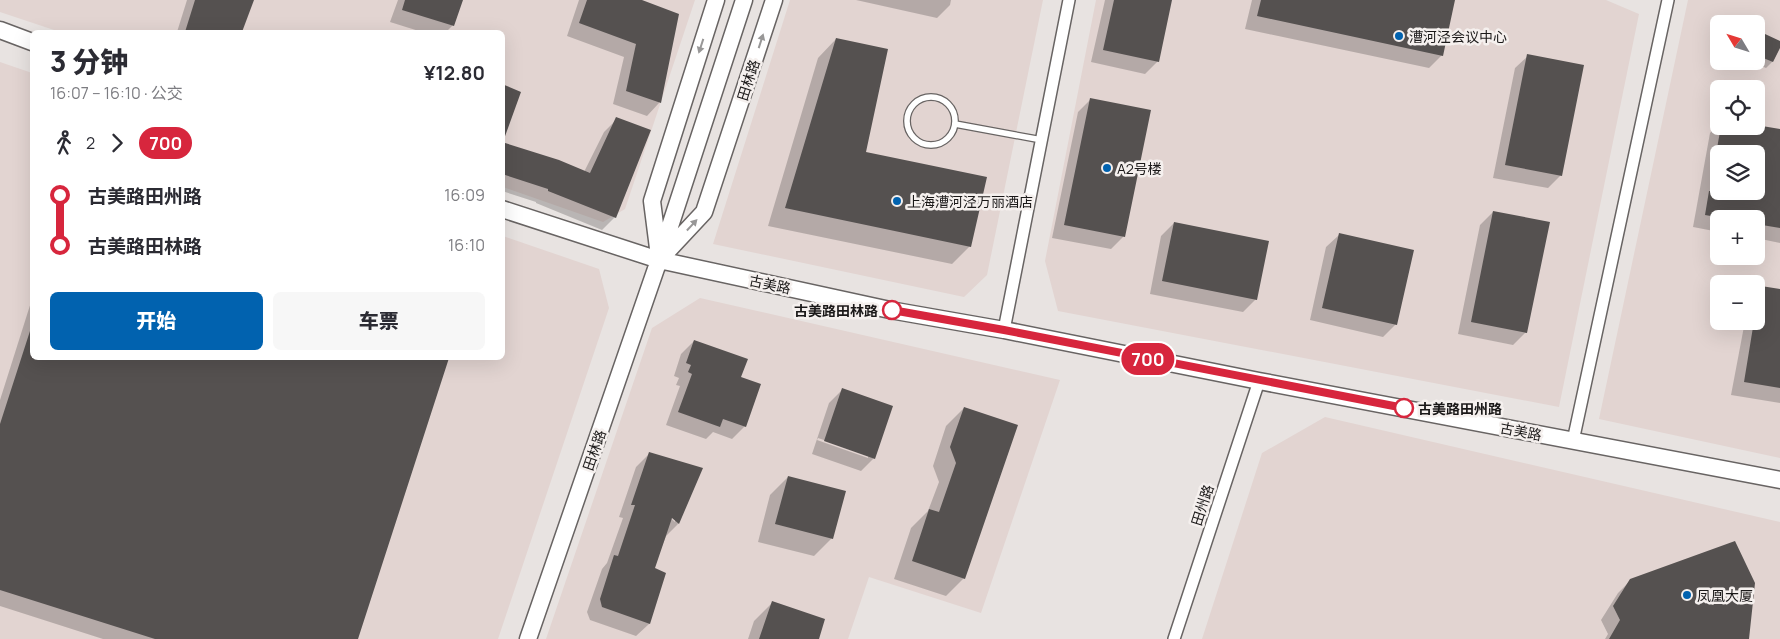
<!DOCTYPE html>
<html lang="zh">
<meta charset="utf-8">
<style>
body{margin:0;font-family:Manrope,"Noto Sans SC",sans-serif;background:#f7f7f7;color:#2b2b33;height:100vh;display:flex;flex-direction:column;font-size:19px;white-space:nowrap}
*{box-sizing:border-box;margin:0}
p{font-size:16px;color:#7c7c81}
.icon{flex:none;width:28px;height:28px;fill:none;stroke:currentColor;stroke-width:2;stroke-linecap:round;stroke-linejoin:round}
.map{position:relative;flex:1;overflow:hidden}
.panel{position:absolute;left:30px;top:30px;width:475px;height:330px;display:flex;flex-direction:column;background:#fff;border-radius:8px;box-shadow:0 5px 20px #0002}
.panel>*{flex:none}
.badge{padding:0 10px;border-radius:16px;font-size:18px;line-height:32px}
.needle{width:32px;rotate:308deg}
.controls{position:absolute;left:1710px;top:15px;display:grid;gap:10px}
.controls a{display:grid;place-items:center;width:55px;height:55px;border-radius:8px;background:#fff;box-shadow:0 5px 20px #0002;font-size:25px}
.map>.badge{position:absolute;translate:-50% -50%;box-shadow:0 0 0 2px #fff}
.legs{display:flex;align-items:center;gap:8px;height:55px;padding:0 20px;font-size:16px}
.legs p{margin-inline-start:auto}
.summary{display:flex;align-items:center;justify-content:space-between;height:85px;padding:0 20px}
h1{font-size:28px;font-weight:800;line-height:38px}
.button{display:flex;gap:10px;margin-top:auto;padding:10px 20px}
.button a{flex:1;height:58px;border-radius:8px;background:#0162af;color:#fff;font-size:20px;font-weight:800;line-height:58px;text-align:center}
.button a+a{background:#f7f7f7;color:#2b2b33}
ul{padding:0 20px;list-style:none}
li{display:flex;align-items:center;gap:18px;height:50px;font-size:19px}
li i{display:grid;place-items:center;width:8px;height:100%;margin:0 6px;background:currentColor}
li i::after{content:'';width:12px;height:12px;margin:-6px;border:4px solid;border-radius:50%;background:#fff}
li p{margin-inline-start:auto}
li:first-child i{background:linear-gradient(#0000 50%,currentColor 0)}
li:last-child i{background:linear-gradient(currentColor 50%,#0000 0)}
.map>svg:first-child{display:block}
</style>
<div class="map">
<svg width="1780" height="639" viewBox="0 0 1780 639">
<rect width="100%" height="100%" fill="#e8e3e1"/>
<path fill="#e2d4d1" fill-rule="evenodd" d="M0,0h695l-70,209 -22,13 -100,-35 -1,-155h-442l-60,-20z
M790,0h253l-56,275 -23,22 -251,-53z
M1096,0h510l33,14 -80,393 -501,-96 -13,-50z
M1688,0h92v458l-181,-39zM1719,24h37v37h-37zM1719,89h37v37h-37zM1719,154h37v37h-37zM1719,219h37v37h-37zM1719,284h37v37h-37z
M0,62l32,11v285h470l1,-122 96,33 10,39 -111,331h-498z
M700,298l360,82 -79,233 -112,-36 -21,62h-302l106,-311z
M1325,417l455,105v117h-578l60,-186z"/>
<path fill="#0003" fill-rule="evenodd" d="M187,0h66l-12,32h-64z
M398,0h64l-9,25 -7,7h-24l-32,-10z
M579,0h60l38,14 -18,89 -12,13 -34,-12 11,-47 -57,-21z
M856,0h95l-1,5 -13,13z
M1105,0h66l-13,61 -13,13 -54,-12z
M1252,0h202l-12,55 -13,13 -184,-39z
M1765,35l15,7 -8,20 -6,6 -15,-7h5v-14z
M836,39l29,114 105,93 -18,18 -184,-38 50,-168z
M1528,56l33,119 -13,13 -55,-10 22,-110z
M1091,99l32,138 -12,12 -59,-11 26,-126z
M617,119l-2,98 -13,13 -66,-27v-1l-34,-11v-48l82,29 20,-40z
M1719,124v2h37l24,4v113l-24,-5v-19h-37v13l-26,-5 17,-94zM1719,154h37v37h-37z
M1493,212l33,120 -13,13 -55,-11 22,-109z
M1174,223l82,76 -13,13 -93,-18 11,-58z
M1339,235l57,89 -13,13 -73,-17 16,-73z
M1761,287l19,4v112l-49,-8 14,-74h11v-29z
M32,299v59h415l-90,281h-254l-103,-33v-206z
M694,341l46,37 5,48 -13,13 -19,-7 -7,7 -40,-14 14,-39 -4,-1 3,-7 -5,-2 7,-22z
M842,390l32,68 -13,13 -49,-17 17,-51zM818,438l50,17v3l-51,-18z
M964,408v170l-18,18 -52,-17 17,-51 17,-17 11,-29 -6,-16 13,-40z
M649,454l52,15 -23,55 -12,12 -13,33 -4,55 -13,12 -46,-16 -3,-8 15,-43 5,-6 16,-45 -4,-1 17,-50zM666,514l9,5v3z
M788,477l44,61 -18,18 -56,-14 12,-47z
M1631,580l117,59h-143l3,-5 -7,-14 17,-27z
M772,603l45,36h-69l6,-18z"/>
<path fill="#555150" d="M195,0h59l-12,32h-57z
M405,0h58l-9,26 -52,-16z
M587,0h55l37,14 -18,89 -35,-12 10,-47 -57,-21z
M1114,0h58l-13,62 -56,-12z
M1261,0h194l-12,56 -186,-40z
M1765,34l15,7v7l-7,14 -17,-7z
M836,38l52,11 -22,103 121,25 -16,70 -186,-39z
M1527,54l57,11 -22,111 -57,-11z
M502,84l19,8 -17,47h-2z
M1090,98l61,12 -26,127 -61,-12z
M616,117l35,13 -35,88 -68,-27v-2l-46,-15v-32l57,18 31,13z
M1756,125l24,4v99l-24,-4v-5h-28l-23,-4 4,-24h47v-37h-40l5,-28h35z
M1493,211l57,11 -23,111 -56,-11z
M1174,222l95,19 -12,59 -95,-19z
M1339,233l75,17 -17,75 -75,-17z
M1761,286l19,3v99l-36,-6 10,-61h2v-10z
M30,331h2v27h417l-91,281h-203l-155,-49v-166z
M694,340l54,19 -7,18 20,7 -15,43 -23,-8 -3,8 -42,-15 14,-38 -4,-2 3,-7 -5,-2z
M842,388l51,18 -18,53 -51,-18z
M964,407l54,18 -53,154 -53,-18 17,-52 10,3 17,-49 -6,-16z
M649,452l54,16 -24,56 -7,-6 -17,50 11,5 -16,51 -48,-17 -2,-8 14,-44 4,1 17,-51h-4z
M788,476l58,15 -13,48 -58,-15z
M1735,541l20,42 -6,56h-140l11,-19 -7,-14 17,-27z
M772,601l53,18 -6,20h-60z"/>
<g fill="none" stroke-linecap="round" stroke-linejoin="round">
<g stroke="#686463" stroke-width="8">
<path id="lane" d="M907 121a24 24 0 1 1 48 0a24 24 0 1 1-48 0Z
M955,124l87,16"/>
</g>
<g stroke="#686463" stroke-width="14">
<path id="street" d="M1004,330l65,-330
M1573,441l95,-441
M1174,639l85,-258"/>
</g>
<g stroke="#686463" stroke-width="19">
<path id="secondary" d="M0,30l32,12
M502,209l157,51 231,50 114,20 255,51 521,99
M659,256l-7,-55 64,-201
M662,257l42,-45 70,-212
M528,639l131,-379 85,-260"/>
</g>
<use href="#lane" stroke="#fff" stroke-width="5.5"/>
<use href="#street" stroke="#fff" stroke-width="11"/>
<use href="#secondary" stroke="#fff" stroke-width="16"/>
</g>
<defs><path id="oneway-solid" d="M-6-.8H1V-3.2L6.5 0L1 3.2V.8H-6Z" transform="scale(1.25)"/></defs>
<g fill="#989797">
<use href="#oneway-solid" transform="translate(761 41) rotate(-72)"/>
<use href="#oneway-solid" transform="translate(701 46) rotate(108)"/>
<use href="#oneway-solid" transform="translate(692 225) rotate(-47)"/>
</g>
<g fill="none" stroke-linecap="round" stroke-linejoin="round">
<g stroke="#fff" stroke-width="11">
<path id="line-1" d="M892,310l112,20 400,78"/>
</g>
<use href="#line-1" stroke="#d7263d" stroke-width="8"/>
</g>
<g fill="#0162af" stroke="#f5f0ee" stroke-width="2">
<circle cx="1399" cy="36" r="5"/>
<circle cx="1107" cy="168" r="5"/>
<circle cx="897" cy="201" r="5"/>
<circle cx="1687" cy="595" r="5"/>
</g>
<g fill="#fff" stroke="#d7263d" stroke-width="2.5">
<circle cx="892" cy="310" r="9"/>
<circle cx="1404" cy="408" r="9"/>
</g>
<g text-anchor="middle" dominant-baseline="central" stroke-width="5" stroke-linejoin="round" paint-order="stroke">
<g font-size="14" fill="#1a1818" stroke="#f5f0ee" text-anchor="start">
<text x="1409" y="36">漕河泾会议中心</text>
<text x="1117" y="168">A2号楼</text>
<text x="907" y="201">上海漕河泾万丽酒店</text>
<text x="1697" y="595">凤凰大厦</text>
</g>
<g font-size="14" fill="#1a1818" stroke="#f5f0ee">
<text transform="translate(748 80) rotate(-72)">田林路</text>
<text transform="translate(770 284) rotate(12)">古美路</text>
<text transform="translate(1521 431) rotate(11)">古美路</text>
<text transform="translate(594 450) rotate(-71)">田林路</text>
<text transform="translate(1202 505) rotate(-72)">田州路</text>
</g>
<g font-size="14" font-weight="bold" fill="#1a1818" stroke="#f5f0ee" text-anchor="end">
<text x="878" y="310">古美路田林路</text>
<text x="1418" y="408" text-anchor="start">古美路田州路</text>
</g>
</g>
</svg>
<div class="controls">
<a><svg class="needle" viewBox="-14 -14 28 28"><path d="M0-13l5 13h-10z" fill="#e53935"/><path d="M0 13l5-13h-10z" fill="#7c7c81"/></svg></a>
<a><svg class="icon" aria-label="locate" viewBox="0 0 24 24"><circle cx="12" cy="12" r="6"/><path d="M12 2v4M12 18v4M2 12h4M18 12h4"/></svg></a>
<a><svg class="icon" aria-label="layers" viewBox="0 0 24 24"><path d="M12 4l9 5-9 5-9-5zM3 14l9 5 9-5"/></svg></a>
<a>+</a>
<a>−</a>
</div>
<b class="badge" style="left:1148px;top:359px;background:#d7263d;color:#fff">700</b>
<section class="panel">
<div class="summary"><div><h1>3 分钟</h1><p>16:07 – 16:10 · 公交</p></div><b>¥12.80</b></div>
<div class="legs"><svg class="icon" aria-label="walk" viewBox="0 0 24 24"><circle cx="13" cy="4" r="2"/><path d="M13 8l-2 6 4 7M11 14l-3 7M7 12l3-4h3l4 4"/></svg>2<svg class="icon" aria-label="forward" viewBox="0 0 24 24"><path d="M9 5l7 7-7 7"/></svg><b class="badge" style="background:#d7263d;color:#fff">700</b></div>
<ul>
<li><i style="color:#d7263d"></i><b>古美路田州路</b><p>16:09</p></li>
<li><i style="color:#d7263d"></i><b>古美路田林路</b><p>16:10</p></li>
</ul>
<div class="button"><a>开始</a><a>车票</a></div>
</section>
</div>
